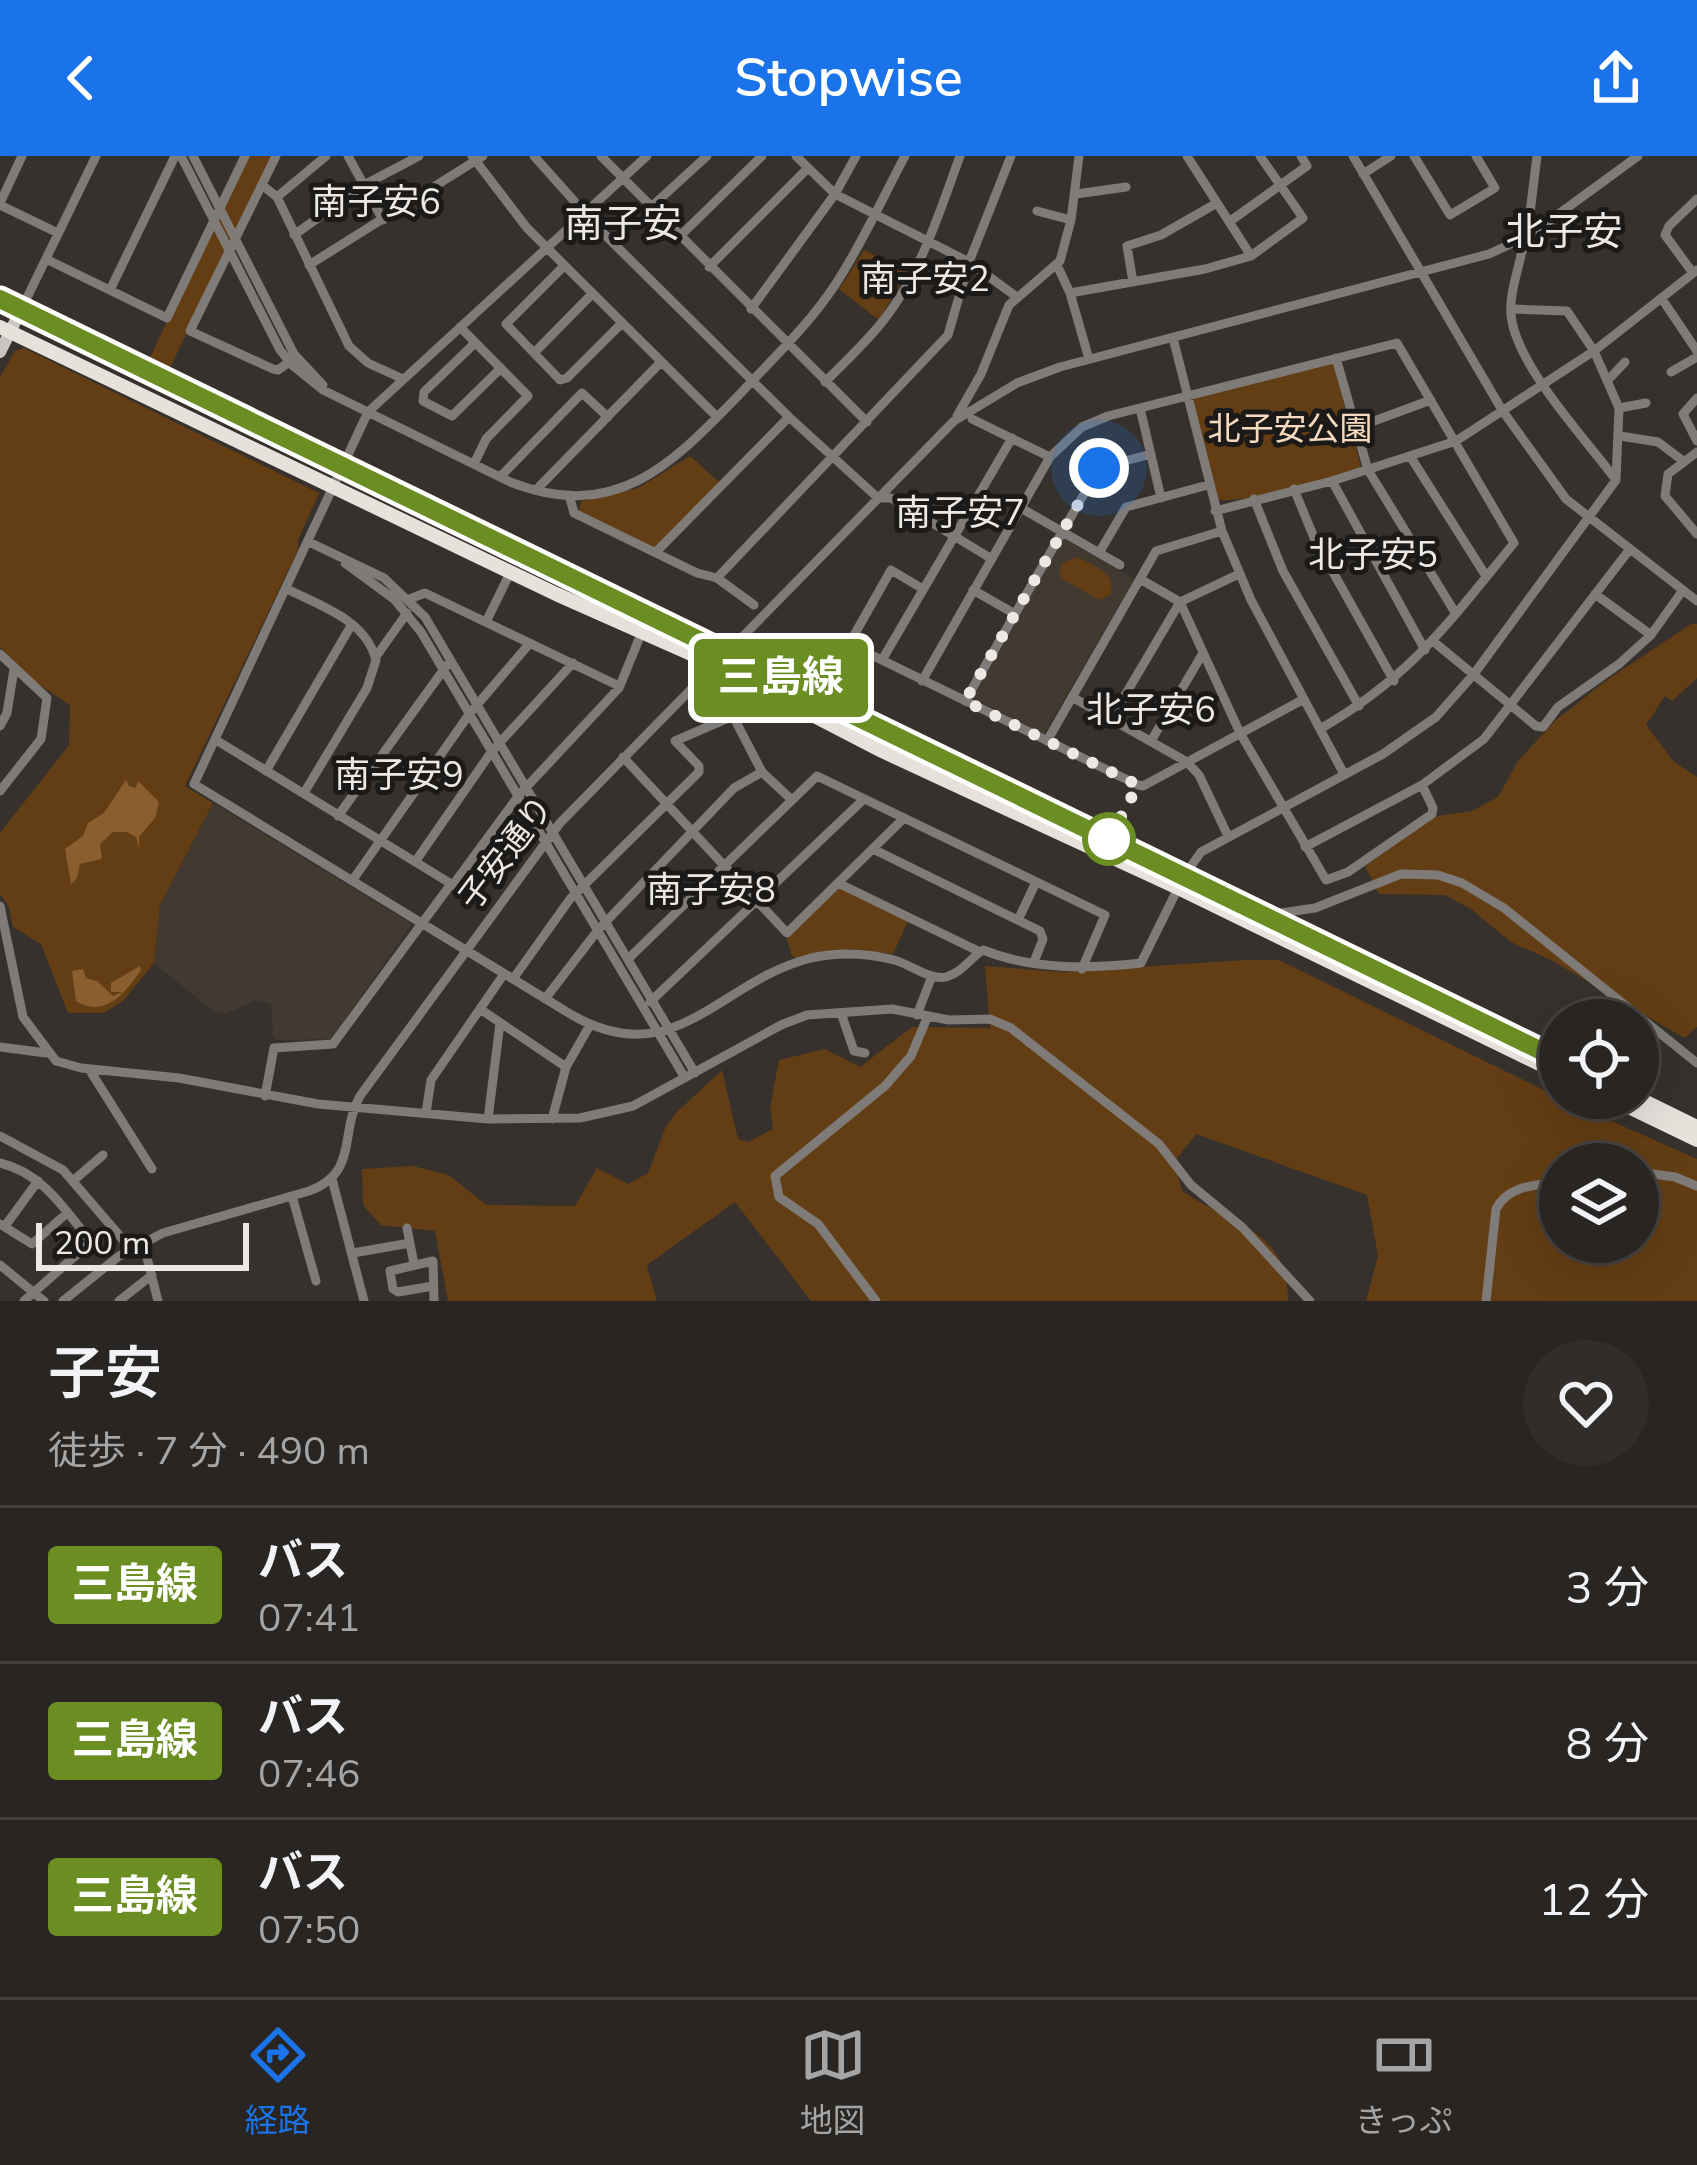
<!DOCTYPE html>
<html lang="ja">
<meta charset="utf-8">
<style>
body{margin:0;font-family:"Nunito Sans","Noto Sans JP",sans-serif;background:#302d2a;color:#f1f3f6;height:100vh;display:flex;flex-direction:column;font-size:45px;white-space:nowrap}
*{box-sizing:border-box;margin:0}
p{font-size:39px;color:#a5a5a5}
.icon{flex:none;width:66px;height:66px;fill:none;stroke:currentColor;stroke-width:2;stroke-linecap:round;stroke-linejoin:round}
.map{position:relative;height:1145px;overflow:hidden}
.panel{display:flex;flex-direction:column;background:#282522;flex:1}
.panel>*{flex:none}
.badge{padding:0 24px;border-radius:9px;font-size:42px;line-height:78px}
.controls{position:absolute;left:1539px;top:843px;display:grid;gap:24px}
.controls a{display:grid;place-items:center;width:120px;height:120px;border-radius:50%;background:#282522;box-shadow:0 12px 48px #0002,0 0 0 3px #444240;font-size:60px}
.scale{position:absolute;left:36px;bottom:30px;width:213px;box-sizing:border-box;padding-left:12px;border:6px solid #ebe8e5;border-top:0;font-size:33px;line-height:42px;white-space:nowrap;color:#ebe8e5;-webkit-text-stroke:9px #1c1a18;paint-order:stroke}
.you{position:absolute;width:60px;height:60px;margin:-30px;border:9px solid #fff;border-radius:50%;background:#1a73e8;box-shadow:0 0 0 18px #1a73e833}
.map>.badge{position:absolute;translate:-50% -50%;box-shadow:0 0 0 6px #fff}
.round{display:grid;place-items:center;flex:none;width:126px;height:126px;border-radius:63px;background:#302d2a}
.overview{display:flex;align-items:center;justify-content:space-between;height:204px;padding:0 48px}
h1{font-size:57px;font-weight:600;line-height:90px}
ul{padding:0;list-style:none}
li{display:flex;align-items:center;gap:36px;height:156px;padding:0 48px;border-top:3px solid #444240}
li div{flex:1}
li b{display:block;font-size:45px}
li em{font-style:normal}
li .badge{min-width:132px;font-weight:700;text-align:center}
header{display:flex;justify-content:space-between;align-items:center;height:156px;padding:0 48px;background:#1a73e8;color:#fff;font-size:54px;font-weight:600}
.tabs{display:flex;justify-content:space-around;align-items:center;height:168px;border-top:3px solid #444240;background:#282522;font-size:33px;color:#a5a5a5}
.tabs a{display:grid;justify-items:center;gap:6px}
.tabs .active{color:#1a73e8}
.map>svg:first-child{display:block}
</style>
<header><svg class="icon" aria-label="back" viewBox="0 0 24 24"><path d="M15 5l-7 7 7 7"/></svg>Stopwise<svg class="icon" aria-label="share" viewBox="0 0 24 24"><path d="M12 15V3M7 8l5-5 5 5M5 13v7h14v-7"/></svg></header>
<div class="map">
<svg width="1697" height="1145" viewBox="0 0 1697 1145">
<rect width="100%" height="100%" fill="#36312d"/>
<path fill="#423a31" d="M1062,382l72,41 -90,155 -73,-37z
M213,647l199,121 -81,115 -54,1 -4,-4 -2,-32 -15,-4 -31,14 -12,-3 -59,-48 6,-58z"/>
<path fill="#633e14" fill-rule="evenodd" d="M245,0h27l-105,218 -20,-10z
M864,94l43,22 -28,48 -40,-31z
M24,192l295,145 -21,47v10l-113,236 28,17 -53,102 -6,58 -31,38 -19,12h-36l-27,-69 -28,-17 -4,-20 -9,-13v-61l69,-88 1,-40 -41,-27 -29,-31v-270l15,-26z
M1333,206l29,108c-30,7 -124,36 -146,29l-25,-102z
M690,300l30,27 -65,65 -77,-35 3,-12 57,-13z
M1078,401c16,10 40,16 32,38l-11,5 -36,-21 -4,-6 3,-10z
M1691,468h6v54l-25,23 -7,-5 -19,29 28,37 23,15v250l-13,11 -133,-78 -40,-18 -40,-33 -26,-14 -66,-1 -14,-28 72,-50 35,-5 26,-14 20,-36 38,-41 51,-40z
M731,506l282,133 59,37 -75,-29 -268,-137z
M839,732l69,33 -15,33 -44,-5 -53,9 -5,-4 -4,-16z
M1245,804h34l281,138 137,61v142h-331l12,-45 -11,-61 -171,-61 -22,28 8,29c50,34 106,38 106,110h-477l-76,-99 -88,63 10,36h-209l-13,-70 -54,-6 -18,-20 -1,-36 51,-3 36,9 37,30 89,1 22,-38 31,16 20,-11 18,-47 10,-13 46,-43 16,69 10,3 25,-13 -3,-22 9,-47 46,-11 35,18 52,-40 78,1 -5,-62 78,6zM1560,1008h78v78h-78z"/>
<path fill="#8b5e30" d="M126,624l3,6 7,2 2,-7 21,21 -4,16 -16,19v11l-3,-11 -9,-5h-14l-13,12 2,15 -22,5 -3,14 -6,6 -6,-35 18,-13 5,-13 16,-10z
M140,810l1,4c-15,22 -36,49 -65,31l-4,-30 11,-2 3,9 11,3 16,15 9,-4h-11v-9z"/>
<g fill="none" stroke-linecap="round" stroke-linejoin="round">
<path stroke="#7e7b79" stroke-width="9" d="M181,0l99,194 12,15 31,25 187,92c106,41 161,-17 229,-87 33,-36 69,-69 96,-110 27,-41 47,-86 70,-129
M193,0l101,198 29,31
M276,0l-86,175 83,38 5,1 18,-13
M348,0l35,64
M472,0l55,72 190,189
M534,0l65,73 190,188 89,81h13l101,61
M601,0l266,266
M647,0l-279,256 -174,372 378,231c103,59 147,-34 239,-57 28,-6 56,-5 83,2 16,4 37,21 52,17 17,-5 24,-19 37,-27 50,20 105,19 158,13l43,-87 17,-24 182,-98 53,-37 38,-43 142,-194 3,-72 -25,-57 -27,-40 -56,-2
M796,0l39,38 134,68 48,35
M1187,0l64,100
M1353,0l149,254 64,89 131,102
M1414,0l36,59 45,-27 -19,-32
M1363,18l28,-18
M262,29l15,12 72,149 19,17 35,16
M1076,38l50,-7
M277,41l49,-41
M0,47l22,-47
M0,49l58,28
M650,52l57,-52
M1037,55l34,9
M1529,65l8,-65
M1229,66l78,-56 -6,-10
M294,79l70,-50 55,-29
M679,81l83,-81
M1522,95c-4,20 -13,44 -11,64 5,51 75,124 105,165
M46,103l121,59 78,-162
M309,109l174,-109
M1057,109l13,28 19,66
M564,110l-58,58 54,56 7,-2 55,-55
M709,111l99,-99
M1693,117l-28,-38 4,-9 28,-27
M1133,126l-6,-36 34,-11 56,-32
M110,134l65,-134
M1070,137l135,-24 46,-13 52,-38 -43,-62
M1662,143l35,52
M751,153l84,-115 21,-38
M21,154l75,-154
M460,171l68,69 -42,43 -12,25
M1173,182l49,193 29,69 93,174
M475,187l-51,49 -1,9 29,15 49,-48
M534,197l58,-59
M1336,202l32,112 88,144
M1671,216l26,-15
M1607,225l18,-19
M825,226c18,-18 37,-36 53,-55 41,-48 61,-113 82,-171
M1697,242l-14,16 14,27
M1140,252l21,90
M1619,252l27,-5
M957,260l24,-42 28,-69 51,-44 11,-41 8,-64
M972,263l78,38
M1355,272l76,-28
M1620,280l38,6 24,18
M1697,296l-29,22 -3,22 32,38
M1410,300l76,120
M500,321l82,-84 26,24
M1332,325l93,169
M1294,333l21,51 79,141
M536,334l125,-128
M569,339l5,18 123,60 20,5 37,27
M1254,343l29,72 76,135
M1021,352l99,57
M1215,355l117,-30 124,-40 138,-90 103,-81
M309,386l75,36 41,39 270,456
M656,396l133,-135
M1099,397l27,-46 82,-22
M345,407l49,36 27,33 264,446
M717,422l231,-243 21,-73 42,-106
M1140,423l40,23 60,131 86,147 22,-8 84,-58 1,-6 -11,-23
M287,433c34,17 79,31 89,71l-9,28 -63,105
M923,433l-32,-19 -42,74 289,141 5,1 161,-87
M973,434l42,24
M1595,438l56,41
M407,444l18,-7 194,93
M486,466l22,-45
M1434,486l102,84 7,1 15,-20 61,-43 32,-29 32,-45
M0,498l47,44 -6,41 -41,52
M375,502l32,-45
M882,504l130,-222
M922,525l128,-224 32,-30 26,-11 289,-73 117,200c-65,79 -103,134 -194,186
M1072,541l115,65 12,13 29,61
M965,545l134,-233 52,-14
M1111,563l69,-117 59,-28
M0,570l7,-13 7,-44
M216,584l237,145 66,-90 100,-107 20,-49
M1047,585l109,-190 66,-20
M1151,585l52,-88
M623,601l164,176 117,-115
M266,615l86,-147
M338,660l109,-151
M1305,691l117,-62 62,-46 146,-190
M873,693l167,82 3,8 -9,23
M415,706l77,-111 81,-88
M352,725l118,-168 60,-70
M838,727l140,68
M0,750l23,111 33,44 25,7 98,10 139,26 170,15 92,-1 53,-12 148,-81 26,-10 85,-6 57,11 41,-1 21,9 148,116 32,41 52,43 67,73
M1267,759l48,-7 86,-34 37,1 24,8 42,25 193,155
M1018,764l18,-38
M628,803l189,-183 288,139 -23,54
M513,823l57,-80 129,-127v-6l-24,-25 58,-25 29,56 30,28
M545,843l53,-69 136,-142 28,-16
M650,846l214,-203
M480,853l86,58
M841,857l13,38 11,2
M917,859l15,-39
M0,891l46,6
M89,913l63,100
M265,940l9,-48 59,-4 118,-160
M426,957l5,-33 73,-106
M488,963l12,-96
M552,963l14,-52 24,-42
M0,980l63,34 68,79
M0,1007c43,10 65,47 91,79l-67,59
M1638,1016l37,5 22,9
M332,1023l32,122
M74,1024l29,-25
M292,1040l24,85
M0,1068l32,20 35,-31
M5,1070l33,-45
M407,1072l7,36
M143,1086l15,59
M353,1097l57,-10
M0,1109l44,36
M433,1130l-35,6 -5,-3 -3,-18 43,-10 1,40
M63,1145l56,-45 44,-23 146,-42c50,-18 30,-58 51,-95l200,-273 394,-402 63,-38 43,-16 429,-113 41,-19 108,-79
M119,1145l33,-26
M876,1145l-58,-77 -39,-27 -4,-21 110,-90 26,-30 16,-38
M1486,1145l10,-92c12,-24 40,-24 64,-27"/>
<path stroke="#c9c5c0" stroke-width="12" d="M0,196l21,-42"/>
<path stroke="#e7e1dc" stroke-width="14" d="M0,143l1560,761
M0,171l556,267 158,70 168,87 296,137 382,186
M1610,942l87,42
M1638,942l59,29"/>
</g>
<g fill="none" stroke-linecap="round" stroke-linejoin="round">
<g stroke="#fff" stroke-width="27">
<path id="line" d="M0,143l1560,761"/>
</g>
<use href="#line" stroke="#6b8e23" stroke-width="18"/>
<path stroke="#ebe8e5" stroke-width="12" stroke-dasharray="0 21.6" d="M1099,312l-134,233 173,84 -29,54"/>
</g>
<circle fill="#fff" stroke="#6b8e23" stroke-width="6" cx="1109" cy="683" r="24"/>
<g text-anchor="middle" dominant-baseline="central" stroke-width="10" stroke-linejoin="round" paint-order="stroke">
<g font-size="33" fill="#f6dac0" stroke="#1c1a18">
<text x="1290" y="273">北子安公園</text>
</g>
<g font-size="33" fill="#ebe8e5" stroke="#1c1a18">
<text transform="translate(506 697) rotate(-53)">子安通り</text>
</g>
<g font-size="36" fill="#ebe8e5" stroke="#1c1a18">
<text x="376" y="46">南子安6</text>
<text x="925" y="123">南子安2</text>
<text x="960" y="357">南子安7</text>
<text x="1373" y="399">北子安5</text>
<text x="1151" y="554">北子安6</text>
<text x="399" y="619">南子安9</text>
<text x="711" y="734">南子安8</text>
</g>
<g font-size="39" fill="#ebe8e5" stroke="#1c1a18">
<text x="623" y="68">南子安</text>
<text x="1564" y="76">北子安</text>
</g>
</g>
</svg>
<div class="controls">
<a><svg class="icon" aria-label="locate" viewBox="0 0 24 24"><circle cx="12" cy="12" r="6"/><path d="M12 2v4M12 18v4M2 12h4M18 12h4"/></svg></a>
<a><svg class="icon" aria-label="layers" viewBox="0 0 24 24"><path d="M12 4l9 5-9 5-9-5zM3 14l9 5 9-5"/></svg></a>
</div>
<div class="scale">200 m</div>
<div class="you" style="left:1099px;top:312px"></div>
<b class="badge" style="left:781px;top:522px;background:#6b8e23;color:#fff">三島線</b>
</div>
<section class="panel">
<div class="overview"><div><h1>子安</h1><p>徒歩 · 7 分 · 490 m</p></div><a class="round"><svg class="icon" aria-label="heart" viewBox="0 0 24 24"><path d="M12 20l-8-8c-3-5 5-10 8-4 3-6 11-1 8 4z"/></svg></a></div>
<ul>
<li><span class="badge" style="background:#6b8e23;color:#fff">三島線</span><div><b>バス</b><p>07:41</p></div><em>3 分</em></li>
<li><span class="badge" style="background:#6b8e23;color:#fff">三島線</span><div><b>バス</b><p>07:46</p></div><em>8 分</em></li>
<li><span class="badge" style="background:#6b8e23;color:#fff">三島線</span><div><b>バス</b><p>07:50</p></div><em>12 分</em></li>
</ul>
</section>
<nav class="tabs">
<a class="active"><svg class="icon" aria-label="directions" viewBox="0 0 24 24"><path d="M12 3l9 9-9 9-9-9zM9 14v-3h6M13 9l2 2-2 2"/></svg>経路</a>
<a><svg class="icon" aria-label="map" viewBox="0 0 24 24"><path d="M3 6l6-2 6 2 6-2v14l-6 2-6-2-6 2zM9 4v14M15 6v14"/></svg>地図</a>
<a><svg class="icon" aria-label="tickets" viewBox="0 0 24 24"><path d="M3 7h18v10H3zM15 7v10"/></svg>きっぷ</a>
</nav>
